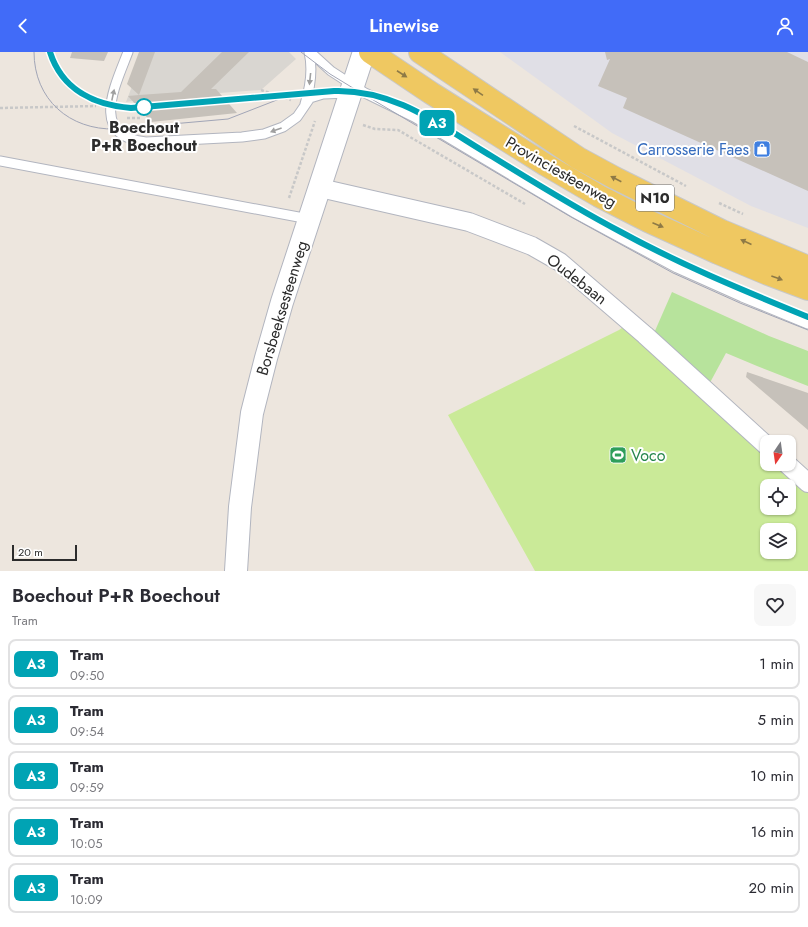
<!DOCTYPE html>
<style>
body{margin:0;font-family:Jost,sans-serif;background:#f7f7f7;color:#2b2b33;height:100vh;display:flex;flex-direction:column;font-size:15px;white-space:nowrap}
*{box-sizing:border-box;margin:0}
p{font-size:13px;color:#7c7c81}
.icon{flex:none;width:22px;height:22px;fill:none;stroke:currentColor;stroke-width:2;stroke-linecap:round;stroke-linejoin:round}
.map{position:relative;height:519px;overflow:hidden}
.panel{display:flex;flex-direction:column;background:#fff;flex:1}
.panel>*{flex:none}
.badge{padding:0 8px;border-radius:6px;font-size:14px;line-height:26px}
.needle{width:26px;rotate:193deg}
.tools{position:absolute;left:760px;top:383px;display:grid;gap:8px}
.tools a{display:grid;place-items:center;width:36px;height:36px;border-radius:8px;background:#fff;box-shadow:0 1px 3px #0004;font-size:20px}
.scale{position:absolute;left:12px;bottom:10px;width:65px;box-sizing:border-box;padding-left:4px;border:2px solid #2c2c2c;border-top:0;font-size:11px;line-height:14px;white-space:nowrap;color:#2c2c2c;-webkit-text-stroke:3px #fff;paint-order:stroke}
.map>.badge{position:absolute;translate:-50% -50%;box-shadow:0 0 0 2px #fff}
.round{display:grid;place-items:center;flex:none;width:42px;height:42px;border-radius:8px;background:#f7f7f7}
.summary{display:flex;align-items:center;justify-content:space-between;height:68px;padding:0 12px}
h1{font-size:19px;font-weight:600;line-height:30px}
ul{padding:0;list-style:none}
li{display:flex;align-items:center;gap:12px;height:50px;margin:0 8px 6px;padding:0 4px;border:2px solid #e1e1e2;border-radius:8px}
li div{flex:1}
li b{display:block;font-size:15px}
li em{font-style:normal}
li .badge{min-width:44px;font-weight:700;text-align:center}
header{display:flex;justify-content:space-between;align-items:center;height:52px;padding:0 12px;background:#416bf8;color:#fff;font-size:18px;font-weight:600}
.map>svg:first-child{display:block}
</style>
<header><svg class="icon" aria-label="back" viewBox="0 0 24 24"><path d="M15 5l-7 7 7 7"/></svg>Linewise<svg class="icon" aria-label="person" viewBox="0 0 24 24"><circle cx="12" cy="8" r="4"/><path d="M4 21q1-7 8-7t8 7"/></svg></header>
<div class="map">
<svg width="808" height="519" viewBox="0 0 808 519">
<rect width="100%" height="100%" fill="#ede6de"/>
<path fill="#e0dfe6" d="M500,0h308v176l-57,-22 -139,-73z"/>
<path fill="#b7e39c" d="M672,240l97,44 39,15v35l-51,-20 -31,-13 -20,37 -55,-50z"/>
<path fill="#caea98" fill-rule="evenodd" d="M630,270l137,124v18h20l21,19v88h-273l-87,-156 171,-85zM767,434h22v22h-22zM767,478h22v22h-22z"/>
<path fill="#d9d6d1" d="M145,0h144l7,7 -35,31 -121,9 -1,1 -13,2z"/>
<path fill="#c6c1ba" d="M72,0h36l-4,9 -34,-3z
M139,0h16l-16,43 42,-3 41,-40h27l-38,37h5l21,24 -86,9 -23,-26 11,-1 -12,-11z
M605,0h182l21,10v129l-185,-83 4,-10 -29,-12 12,-27 -3,1z
M747,320l61,21v37l-62,-53z"/>
<g fill="none" stroke-linecap="round" stroke-linejoin="round">
<g stroke="#b2b5bf" stroke-width="11">
<path id="lane" d="M128,0c-13,34 -39,84 18,90l96,-5 22,-3 19,-7 14,-10 13,-19 13,-4 27,-1
M310,0l21,19 34,22 49,24 159,95 48,26 56,30 65,29 66,27
M305,52c5,-16 8,-35 4,-52
M0,109l309,58"/>
</g>
<g stroke="#b2b5bf" stroke-width="20">
<path id="street" d="M320,136l149,34 63,24 28,16 85,73 122,111
M787,412l21,19"/>
</g>
<g stroke="#b2b5bf" stroke-width="24">
<path id="secondary" d="M236,519l4,-64 12,-94 14,-55 16,-56 82,-250"/>
</g>
<g stroke="#c8c8c8" stroke-width="24">
<path id="primary" d="M370,0l61,41 115,72 53,31 49,25 70,32 50,21 40,15
M420,0l158,106 37,20 107,53 86,36"/>
</g>
<path stroke="#c8c8c8" stroke-width="2.5" stroke-dasharray="3 2" stroke-linecap="butt" d="M261,38l30,10
M0,56l96,-2
M127,66h14
M363,73l12,4 23,1 127,74
M574,74l112,60
M289,146l26,-77
M719,151l24,11"/>
<use href="#lane" stroke="#fff" stroke-width="9"/>
<use href="#street" stroke="#fff" stroke-width="18"/>
<use href="#secondary" stroke="#fff" stroke-width="22"/>
<use href="#primary" stroke="#efc861" stroke-width="22"/>
<path stroke="#a1a5b6" stroke-width="1" d="M34,0c0,48 36,78 81,77l113,-10 54,-21
M50,0c12,38 45,53 81,56l210,-17c16,1 32,3 47,8 26,8 49,24 72,38 40,24 79,49 119,72 73,42 151,76 229,108
M301,0l29,22 23,14 218,129 102,56 67,30 68,27"/>
</g>
<defs><path id="oneway-solid" d="M-6-.8H1V-3.2L6.5 0L1 3.2V.8H-6Z"/></defs>
<g fill="#8e7a46">
<use href="#oneway-solid" transform="translate(402 22) rotate(33)"/>
<use href="#oneway-solid" transform="translate(478 40) rotate(-146)"/>
<use href="#oneway-solid" transform="translate(616 127) rotate(-153)"/>
<use href="#oneway-solid" transform="translate(658 173) rotate(23)"/>
<use href="#oneway-solid" transform="translate(746 190) rotate(-156)"/>
<use href="#oneway-solid" transform="translate(777 226) rotate(20)"/>
</g>
<g fill="#a0a0a0">
<use href="#oneway-solid" transform="translate(310 27) rotate(96)"/>
<use href="#oneway-solid" transform="translate(113 43) rotate(-78)"/>
<use href="#oneway-solid" transform="translate(276 78) rotate(160)"/>
</g>
<g fill="none" stroke-linecap="round" stroke-linejoin="round">
<g stroke="#fff" stroke-width="9">
<path id="line" d="M50,0c12,38 45,53 81,56l203,-17c62,-2 108,36 159,66 42,26 84,52 128,75 60,33 124,59 187,85"/>
</g>
<use href="#line" stroke="#00a3b4" stroke-width="6"/>
</g>
<defs>
<g id="shop-square" transform="scale(0.9)"><rect x="-9" y="-9" width="18" height="18" rx="4" fill="#3f7fe0" stroke="#fff"/><path d="M-5-2.5h2.3a2.7 3.5 0 0 1 5.4 0H5L5.5 6h-11ZM-1.5-2.5h3a1.5 2.3 0 0 0-3 0Z" fill="#fff"/></g>
<g id="stadium-square" transform="scale(0.9)"><rect x="-9" y="-9" width="18" height="18" rx="4" fill="#2e9e5b" stroke="#fff"/><path d="M0-5a6.5 5 0 1 0 0 10a6.5 5 0 1 0 0-10ZM-3.5-1.8h7v3.6h-7Z" fill="#fff"/></g>
</defs>
<g fill-rule="evenodd">
<use href="#shop-square" x="762" y="97"/>
<use href="#stadium-square" x="618" y="403"/>
</g>
<circle fill="#fff" stroke="#00a3b4" stroke-width="2" cx="144" cy="55" r="8"/>
<g text-anchor="middle" dominant-baseline="central" stroke-width="4" stroke-linejoin="round" paint-order="stroke">
<rect fill="#fff" stroke="#6b6b6b" stroke-width="1" x="636" y="133" width="38" height="26" rx="3"/>
<g font-size="15" font-weight="bold" fill="#2c2c2c">
<text x="655" y="146">N10</text>
</g>
<g font-size="16" font-weight="bold" fill="#2c2c2c" stroke="#fff">
<text x="144" y="75">Boechout<tspan x="144" dy="18">P+R Boechout</tspan></text>
</g>
<g font-size="16" fill="#366cbe" stroke="#fff" text-anchor="end">
<text x="749" y="97">Carrosserie Faes</text>
</g>
<g font-size="16" fill="#2c2c2c" stroke="#fff">
<text transform="translate(561 120) rotate(30)">Provinciesteenweg</text>
<text transform="translate(577 227) rotate(38)">Oudebaan</text>
<text transform="translate(282 256) rotate(-73)">Borsbeeksesteenweg</text>
</g>
<g font-size="16" fill="#27864d" stroke="#fff" text-anchor="start">
<text x="631" y="403">Voco</text>
</g>
</g>
</svg>
<div class="tools">
<a><svg class="needle" viewBox="-14 -14 28 28"><path d="M0-13l5 13h-10z" fill="#e53935"/><path d="M0 13l5-13h-10z" fill="#7c7c81"/></svg></a>
<a><svg class="icon" aria-label="locate" viewBox="0 0 24 24"><circle cx="12" cy="12" r="6"/><path d="M12 2v4M12 18v4M2 12h4M18 12h4"/></svg></a>
<a><svg class="icon" aria-label="layers" viewBox="0 0 24 24"><path d="M12 4l9 5-9 5-9-5zM3 14l9 5 9-5"/></svg></a>
</div>
<div class="scale">20 m</div>
<b class="badge" style="left:437px;top:71px;background:#00a3b4;color:#fff">A3</b>
</div>
<section class="panel">
<div class="summary"><div><h1>Boechout P+R Boechout</h1><p>Tram</p></div><a class="round"><svg class="icon" aria-label="heart" viewBox="0 0 24 24"><path d="M12 20l-8-8c-3-5 5-10 8-4 3-6 11-1 8 4z"/></svg></a></div>
<ul>
<li><span class="badge" style="background:#00a3b4;color:#fff">A3</span><div><b>Tram</b><p>09:50</p></div><em>1 min</em></li>
<li><span class="badge" style="background:#00a3b4;color:#fff">A3</span><div><b>Tram</b><p>09:54</p></div><em>5 min</em></li>
<li><span class="badge" style="background:#00a3b4;color:#fff">A3</span><div><b>Tram</b><p>09:59</p></div><em>10 min</em></li>
<li><span class="badge" style="background:#00a3b4;color:#fff">A3</span><div><b>Tram</b><p>10:05</p></div><em>16 min</em></li>
<li><span class="badge" style="background:#00a3b4;color:#fff">A3</span><div><b>Tram</b><p>10:09</p></div><em>20 min</em></li>
</ul>
</section>
